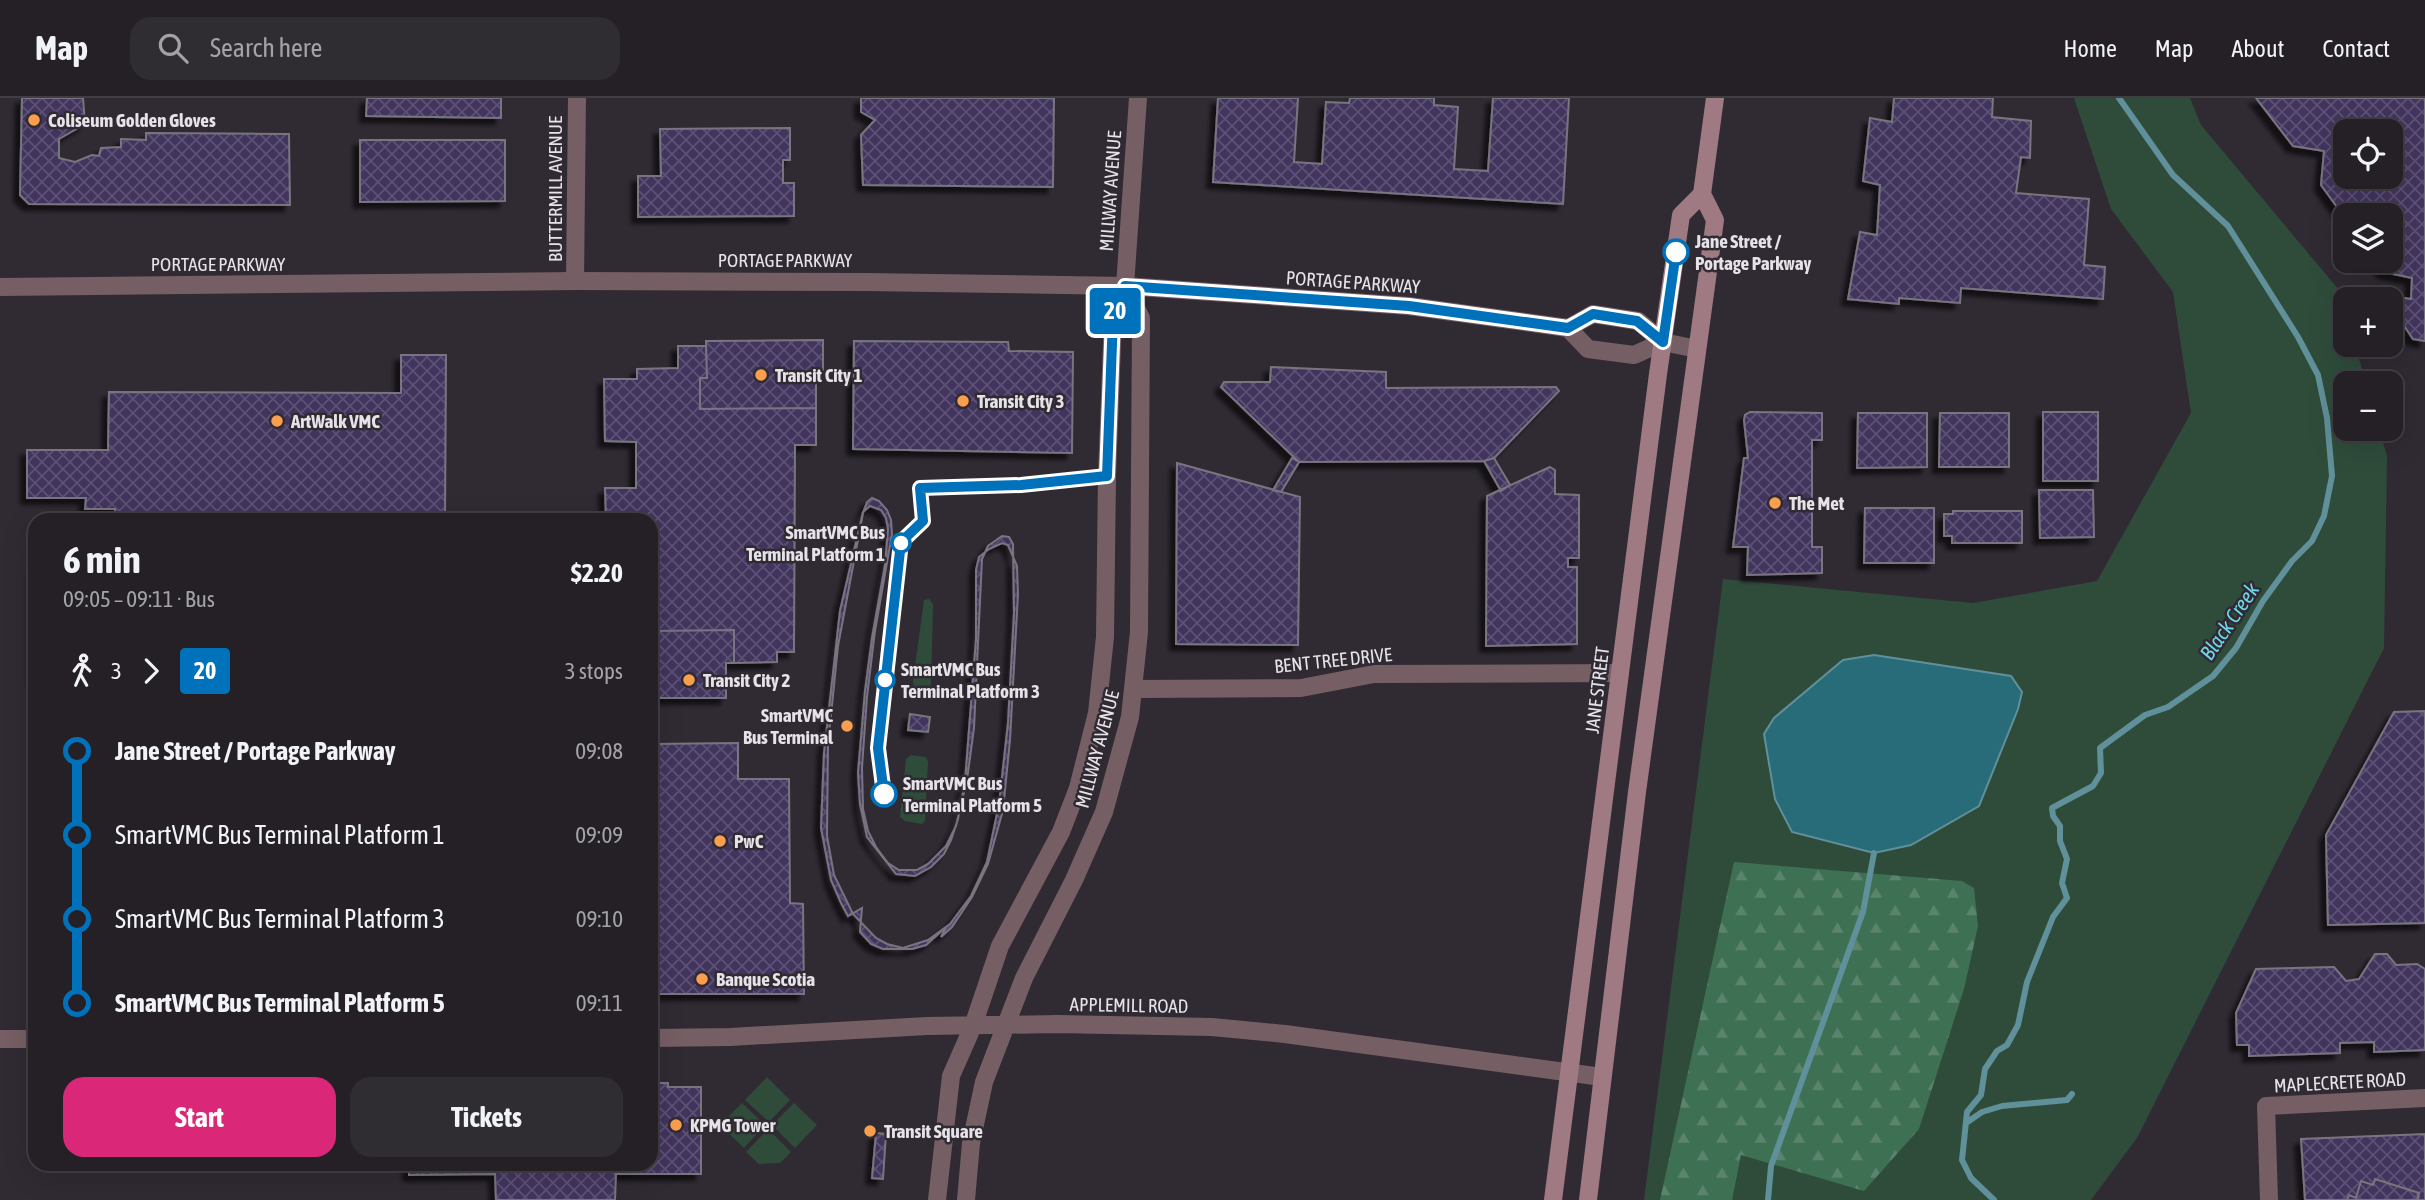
<!DOCTYPE html>
<meta charset="utf-8">
<style>
body{margin:0;font-family:"Asap Condensed",sans-serif;background:#302d32;color:#f1f3f6;height:100vh;display:flex;flex-direction:column;font-size:26px;white-space:nowrap}
*{box-sizing:border-box;margin:0}
p{font-size:23px;color:#a3a3a7}
.icon{flex:none;width:38px;height:38px;fill:none;stroke:currentColor;stroke-width:2;stroke-linecap:round;stroke-linejoin:round}
.map{position:relative;flex:1;overflow:hidden}
.side{position:absolute;left:28px;top:415px;width:630px;height:658px;display:flex;flex-direction:column;background:#242026;border-radius:21px;box-shadow:0 7px 28px #0002,0 0 0 2px #413e43}
.side>*{flex:none}
.badge{padding:0 14px;border-radius:5px;font-size:24px;line-height:46px}
.controls{position:absolute;left:2333px;top:21px;display:grid;gap:14px}
.controls a{display:grid;place-items:center;width:70px;height:70px;border-radius:14px;background:#242026;box-shadow:0 7px 28px #0002,0 0 0 2px #413e43;font-size:35px}
.map>.badge{position:absolute;translate:-50% -50%;box-shadow:0 0 0 4px #fff}
.legs{display:flex;align-items:center;gap:10px;height:77px;padding:0 35px;font-size:23px}
.legs p{margin-inline-start:auto}
.summary{display:flex;align-items:center;justify-content:space-between;height:119px;padding:0 35px}
h1{font-size:38px;font-weight:700;line-height:52px}
.action{display:flex;gap:14px;margin-top:auto;padding:14px 35px}
.action a{flex:1;height:80px;border-radius:21px;background:#db2777;color:#fff;font-size:28px;font-weight:700;line-height:80px;text-align:center}
.action a+a{background:#302d32;color:#f1f3f6}
ul{padding:0 35px;list-style:none}
li{display:flex;align-items:center;gap:24px;height:84px;font-size:26px}
li i{display:grid;place-items:center;width:10px;height:100%;margin:0 9px;background:currentColor}
li i::after{content:'';width:18px;height:18px;margin:-9px;border:5px solid;border-radius:50%;background:#242026}
li p{margin-inline-start:auto}
li:first-child i{background:linear-gradient(#0000 50%,currentColor 0)}
li:last-child i{background:linear-gradient(currentColor 50%,#0000 0)}
header{display:flex;align-items:center;gap:42px;box-sizing:border-box;height:98px;padding:0 35px;background:#242026;border-bottom:2px solid #413e43}
header strong{font-size:33px}
nav{display:flex;gap:38px;margin-inline-start:auto;font-size:24px}
.search{width:490px;height:63px;background:#302d32;display:flex;align-items:center;gap:18px;box-sizing:border-box;padding:0 24px;border-radius:21px;color:#a3a3a7;font-size:26px}
.map>svg:first-child{display:block}
</style>
<header>
<strong>Map</strong>
<div class="search"><svg class="icon" aria-label="search" viewBox="0 0 24 24"><circle cx="10" cy="10" r="6"/><path d="M15 15l6 6"/></svg>Search here</div>
<nav><a>Home</a><a>Map</a><a>About</a><a>Contact</a></nav>
</header>
<div class="map">
<svg width="2425" height="1102" viewBox="0 0 2425 1102">
<defs>
<pattern id="forest-firs" width="22" height="20" patternUnits="userSpaceOnUse" patternTransform="scale(1.75)"><rect width="22" height="20" fill="#3e7054"/><path d="M5 1l3.5 6h-7zM16 11l3.5 6h-7z" fill="#5a846d"/></pattern>
<pattern id="building-cross-hatch" width="8" height="8" patternUnits="userSpaceOnUse" patternTransform="scale(1.75)"><rect width="8" height="8" fill="#42345d"/><path d="M0 0l8 8M0 8l8-8" fill="none" stroke="#5d5174"/></pattern>
<filter id="shadow"><feDropShadow dx="-6" dy="6" stdDeviation="2" flood-color="#0009"/></filter>
</defs>
<rect width="100%" height="100%" fill="#302a33"/>
<path fill="#2f4c3b" d="M2074,0h116l11,27 138,165 6,21v34h10l11,38h-21v46h34l8,27 -3,192 -247,490 -46,62h-447l79,-621 250,24 124,-22 94,-168 -18,-121 -62,-83z
M929,501l4,5 -2,81 -2,4 -11,1 -4,-3 -1,-6 11,-81z
M911,657l15,2 2,5 -3,59 -3,3 -17,-3 -5,-4 6,-58z
M767,979l23,23 -21,22 -24,-22z
M742,1005l23,22 -21,23 -24,-23z
M794,1005l23,22 -22,23 -23,-23z
M768,1031l23,23 -11,11 -21,1 -13,-12z"/>
<path fill="url(#forest-firs)" d="M1734,764l228,19 12,7 4,38 -14,63 -45,140 -55,62 -123,-36 -9,45h-72z"/>
<path fill="#276c78" stroke="#60909a" stroke-width="2" d="M1874,557l137,21 11,16 -4,17 -39,97 -68,39 -37,8 -82,-21 -17,-33 -11,-65 10,-16 69,-58z"/>
<g fill="none" stroke-linecap="round" stroke-linejoin="round">
<path stroke="#60909a" stroke-width="6" d="M1966,1025l16,-11 20,-6 65,-6 5,-6
M1768,1102l3,-34 92,-254 11,-59
M1994,1102l-23,-22 -9,-18 5,-48 14,-17 4,-26 12,-18 10,-6 11,-20 9,-43 26,-65 14,-19 -5,-15 5,-24 -7,-18v-15l-7,-10 -1,-8 41,-22 8,-13 -1,-25 45,-33 23,-8 45,-31 23,-28 27,-47 29,-40 20,-20 12,-25 8,-40 -5,-58 -9,-43 -20,-38 -70,-111 -55,-51 -54,-77"/>
</g>
<path fill="url(#building-cross-hatch)" stroke="#797580" stroke-width="2" fill-rule="evenodd" filter="url(#shadow)" d="M22,0h61l2,26 -26,15v19l16,4 17,-7 7,1 2,-8 20,-1v-8l25,1v-7l143,1 1,71 -261,-1 -9,-9z
M367,0h134v20l-135,-2z
M861,0h193l-1,89 -190,-2 -2,-50 14,-15 -14,-8z
M1218,0h80l-4,64 28,2 4,-62 23,1 1,-5h84v7l24,2 -4,62 34,2 5,-73h76l-6,106 -350,-22z
M1894,0h99l-1,19 39,4 -1,37 -9,-1 -5,36 73,6 -5,66 21,2 -2,32 -142,-11 -1,15 -61,-5v6l-51,-5 12,-67 17,3 3,-50 -17,-4 7,-63 22,4z
M2256,0h169v243l-12,-2 -23,-34v-6h-3l-3,-4 27,4 1,-21 -28,-6 -8,-11h14v-46h-45v3l-24,-33 3,-34 -31,-5zM2345,33h45v46h-45z
M790,30v32h-7v23h11v33l-156,1v-41h23l-1,-47z
M360,42h145v61l-145,1z
M823,242v32h-7v36l-116,1v-31h7l-1,-37z
M854,243l154,1 1,9 64,1 -1,101 -219,-4z
M678,248h28l1,32h-7v31l116,-1v37h-21l-1,207h-17v10l-43,1v-33l-83,1v-111h-45l-1,-32h31v-46l-31,-1 -1,-62h33v-10l41,-1z
M401,257h45l-1,165h-330v-11h-30l1,-11h-59v-48h81l1,-58 292,1z
M1271,269l115,5v16l170,-1 3,4 -65,67 -10,3 -185,1 -78,-75 3,-5h46z
M1750,314l72,1v27h-10v107h10v26l-75,2 1,-28h-15l11,-89h4l-4,-38 1,-5z
M2043,314h55v69h-55z
M1858,315h69v54l-70,1z
M1940,315h69v54h-70z
M1292,360l7,4 -18,30 -8,-2z
M1494,360l16,27 -9,6 -17,-30z
M1177,365l123,34 -2,148 -122,-1z
M1550,369l5,3v24l24,1v63h-11v9h9v77l-91,2 1,-150z
M2039,392h54l1,47 -54,1z
M872,400l7,3 8,9 4,10 1,14 -17,97 -8,66 -5,71 1,41 5,22 8,16 12,16 11,7h18l11,-6 18,-18 10,-20 11,-46 7,-52 8,-169 6,-13 14,-10 7,1 4,7 1,69 -6,110 -9,81 -12,58 -16,34 -21,28 -22,16 -25,8 -16,-4 -11,-6 -23,-24 -19,-39 -7,-39 1,-91 10,-99 25,-133 4,-11z
M870,408l11,4 5,8 2,11 -3,36 -13,73 -7,53 -7,82 2,31 7,33 29,37 19,2 16,-9 13,-13 7,-14 7,-21 7,-37 11,-143v-69l3,-13 10,-8 13,-6 6,2 9,21 1,28 -8,146 -7,70 -15,54 -16,33 -20,30 -11,10 5,-10 -20,18 -14,4h-29l-12,-5 -11,-12 2,-24 -14,8 -7,-13 -10,-23 -10,-52 3,-75 16,-142 23,-99z
M1865,410h69v55h-70z
M1953,413h69v32h-70v-7h-8v-22h9z
M34,472h1v110h-1z
M734,532v33h-8v35h-75v-67z
M2425,613v212l-97,2 -2,-90 68,-123z
M910,616l20,3 -2,15 -20,-2z
M738,645v36h51l1,124 13,1 1,90h-153v-250z
M2375,856h12l9,11 21,-1 8,5v81l-51,2v-10l-34,1v10l-91,3v-11h-12l-1,-32 20,-44 78,-2 12,14 13,-2z
M651,985h17v4h33v87h-85l-1,26h-119l-1,-26 -86,1v-11h242z
M876,1035l10,1 -3,45 -11,-1z
M2425,1036v66h-8l2,-7 -44,-14 -2,6 -12,-4 -5,17 -7,-3 -2,5h-42l-4,-61z
M2375,1081l44,14 -1,7h-71l2,-5 7,3 5,-17 12,4z"/>
<g fill="none" stroke-linecap="round" stroke-linejoin="round">
<path stroke="#765f64" stroke-width="18" d="M575,183l2,-183
M1134,591l167,-1 73,-14 246,-1
M651,940l79,-1 197,-11 130,-2 155,3 73,7 317,43
M0,941h35
M937,1102l14,-124 22,-50 27,-80 61,-114 17,-44 19,-75 8,-76 2,-161 6,-159 12,-31 13,-188
M966,1102l5,-57 13,-61 40,-104 50,-98 30,-68 26,-95 9,-85 2,-314 -16,-32
M2269,1102l-3,-94 159,-8"/>
<path stroke="#765f64" stroke-width="18" d="M0,189l575,-6 291,1 259,4 284,20 159,22 25,-14 45,7 25,21 34,7
M1568,230l20,21 46,6 29,-13"/>
<path stroke="#9f7a83" stroke-width="18" d="M1553,1102l105,-826 23,-159 21,-21
M1588,1102l49,-408 78,-572 -13,-26 13,-96"/>
</g>
<g fill="none" stroke-linecap="round" stroke-linejoin="round">
<g stroke="#fff" stroke-width="16">
<path id="line-1" d="M884,696l-6,-46 23,-206 22,-21 -3,-33 101,-3 86,-9 6,-159 12,-31 284,20 159,22 25,-14 44,7 26,21 13,-90"/>
</g>
<use href="#line-1" stroke="#0072bc" stroke-width="10"/>
</g>
<g fill="#fa9f4f" stroke="#302a33" stroke-width="2.5">
<circle cx="34" cy="22" r="7"/>
<circle cx="761" cy="277" r="7"/>
<circle cx="963" cy="303" r="7"/>
<circle cx="277" cy="323" r="7"/>
<circle cx="1775" cy="405" r="7"/>
<circle cx="689" cy="582" r="7"/>
<circle cx="847" cy="628" r="7"/>
<circle cx="720" cy="743" r="7"/>
<circle cx="702" cy="881" r="7"/>
<circle cx="676" cy="1027" r="7"/>
<circle cx="870" cy="1033" r="7"/>
</g>
<g fill="#fff" stroke="#0072bc" stroke-width="3.5">
<circle cx="1676" cy="154" r="12"/>
<circle cx="901" cy="445" r="9"/>
<circle cx="885" cy="582" r="9"/>
<circle cx="884" cy="696" r="12"/>
</g>
<g text-anchor="middle" dominant-baseline="central" stroke-width="5" stroke-linejoin="round" paint-order="stroke">
<g font-size="19" font-weight="bold" fill="#e6e3e8" stroke="#302a33" text-anchor="start">
<text x="48" y="22">Coliseum Golden Gloves</text>
<text x="775" y="277">Transit City 1</text>
<text x="977" y="303">Transit City 3</text>
<text x="291" y="323">ArtWalk VMC</text>
<text x="1789" y="405">The Met</text>
<text x="703" y="582">Transit City 2</text>
<text x="833" y="617" text-anchor="end">SmartVMC<tspan x="833" dy="22">Bus Terminal</tspan></text>
<text x="734" y="743">PwC</text>
<text x="716" y="881">Banque Scotia</text>
<text x="690" y="1027">KPMG Tower</text>
<text x="884" y="1033">Transit Square</text>
</g>
<g font-size="19" fill="#e6e3e8" stroke="#302a33">
<text transform="translate(555 91) rotate(-90)">BUTTERMILL AVENUE</text>
<text transform="translate(1110 93) rotate(-86)">MILLWAY AVENUE</text>
<text x="785" y="162">PORTAGE PARKWAY</text>
<text x="218" y="166">PORTAGE PARKWAY</text>
<text transform="translate(1353 184) rotate(4)">PORTAGE PARKWAY</text>
<text transform="translate(1333 562) rotate(-6)">BENT TREE DRIVE</text>
<text transform="translate(1597 592) rotate(-83)">JANE STREET</text>
<text transform="translate(1097 651) rotate(-75)">MILLWAY AVENUE</text>
<text transform="translate(1129 907) rotate(1)">APPLEMILL ROAD</text>
<text transform="translate(2340 984) rotate(-3)">MAPLECRETE ROAD</text>
</g>
<g font-size="19" font-weight="bold" fill="#e6e3e8" stroke="#302a33" text-anchor="start">
<text x="1695" y="143">Jane Street /<tspan x="1695" dy="22">Portage Parkway</tspan></text>
<text x="885" y="434" text-anchor="end">SmartVMC Bus<tspan x="885" dy="22">Terminal Platform 1</tspan></text>
<text x="901" y="571">SmartVMC Bus<tspan x="901" dy="22">Terminal Platform 3</tspan></text>
<text x="903" y="685">SmartVMC Bus<tspan x="903" dy="22">Terminal Platform 5</tspan></text>
</g>
<g font-size="21" font-style="italic" fill="#6ed7e9" stroke="#302a33">
<text transform="translate(2229 523) rotate(-56)">Black Creek</text>
</g>
</g>
</svg>
<div class="controls">
<a><svg class="icon" aria-label="locate" viewBox="0 0 24 24"><circle cx="12" cy="12" r="6"/><path d="M12 2v4M12 18v4M2 12h4M18 12h4"/></svg></a>
<a><svg class="icon" aria-label="layers" viewBox="0 0 24 24"><path d="M12 4l9 5-9 5-9-5zM3 14l9 5 9-5"/></svg></a>
<a>+</a>
<a>−</a>
</div>
<b class="badge" style="left:1115px;top:213px;background:#0072bc;color:#fff">20</b>
<section class="side">
<div class="summary"><div><h1>6 min</h1><p>09:05 – 09:11 · Bus</p></div><b>$2.20</b></div>
<div class="legs"><svg class="icon" aria-label="walk" viewBox="0 0 24 24"><circle cx="13" cy="4" r="2"/><path d="M13 8l-2 6 4 7M11 14l-3 7M7 12l3-4h3l4 4"/></svg>3<svg class="icon" aria-label="forward" viewBox="0 0 24 24"><path d="M9 5l7 7-7 7"/></svg><b class="badge" style="background:#0072bc;color:#fff">20</b><p>3 stops</p></div>
<ul>
<li><i style="color:#0072bc"></i><b>Jane Street / Portage Parkway</b><p>09:08</p></li>
<li><i style="color:#0072bc"></i><span>SmartVMC Bus Terminal Platform 1</span><p>09:09</p></li>
<li><i style="color:#0072bc"></i><span>SmartVMC Bus Terminal Platform 3</span><p>09:10</p></li>
<li><i style="color:#0072bc"></i><b>SmartVMC Bus Terminal Platform 5</b><p>09:11</p></li>
</ul>
<div class="action"><a>Start</a><a>Tickets</a></div>
</section>
</div>
